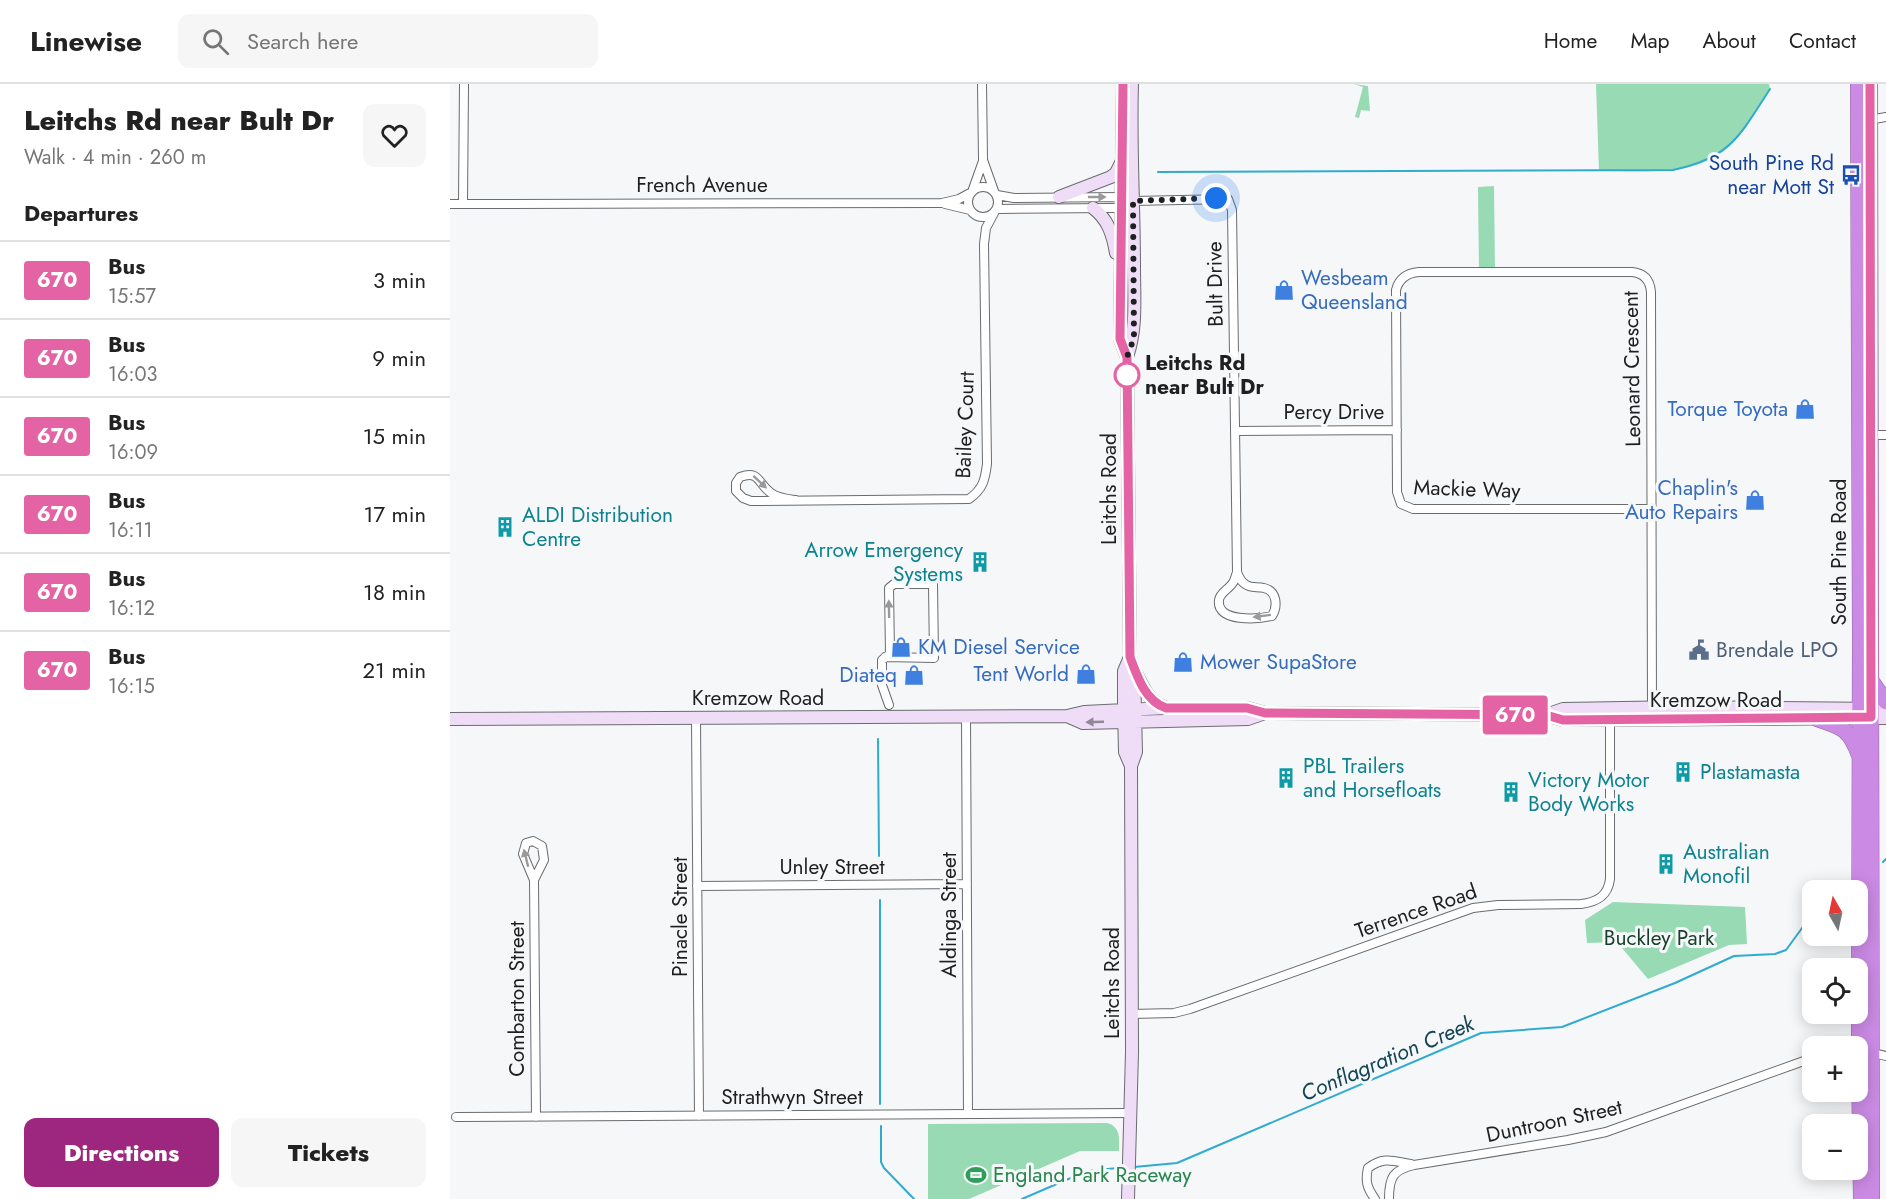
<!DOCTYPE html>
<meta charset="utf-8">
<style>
body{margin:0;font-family:Jost,sans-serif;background:#f6f6f6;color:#222;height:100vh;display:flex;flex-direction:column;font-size:22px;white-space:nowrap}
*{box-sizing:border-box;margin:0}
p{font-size:20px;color:#767676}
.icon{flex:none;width:33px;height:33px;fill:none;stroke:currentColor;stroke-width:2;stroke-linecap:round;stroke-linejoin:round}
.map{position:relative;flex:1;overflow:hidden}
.sheet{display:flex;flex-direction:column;background:#fff;width:450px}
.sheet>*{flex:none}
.badge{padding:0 12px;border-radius:4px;font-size:21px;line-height:39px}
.needle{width:39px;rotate:351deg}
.fabs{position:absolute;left:1352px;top:796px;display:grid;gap:12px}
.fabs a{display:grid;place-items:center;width:66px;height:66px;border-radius:12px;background:#fff;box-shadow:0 3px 15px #0003;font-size:30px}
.you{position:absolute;width:30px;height:30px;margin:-15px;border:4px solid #fff;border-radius:50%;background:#1a73e8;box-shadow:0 0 0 9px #1a73e833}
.map>.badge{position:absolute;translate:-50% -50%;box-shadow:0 0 0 3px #fff}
h2{padding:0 24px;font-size:22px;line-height:54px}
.round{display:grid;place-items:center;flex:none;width:63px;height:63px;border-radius:12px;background:#f6f6f6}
.headline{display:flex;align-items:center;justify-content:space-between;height:102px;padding:0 24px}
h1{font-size:28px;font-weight:800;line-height:45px}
.primary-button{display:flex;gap:12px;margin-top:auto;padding:12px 24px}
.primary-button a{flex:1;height:69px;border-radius:12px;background:#9d267f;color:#fff;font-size:24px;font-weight:800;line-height:69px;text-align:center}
.primary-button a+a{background:#f6f6f6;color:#222}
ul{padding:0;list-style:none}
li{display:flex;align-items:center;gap:18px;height:78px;padding:0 24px;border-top:2px solid #e0e0e0}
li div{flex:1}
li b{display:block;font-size:22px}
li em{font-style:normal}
li .badge{min-width:66px;font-weight:700;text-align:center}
header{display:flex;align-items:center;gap:36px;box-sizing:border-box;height:84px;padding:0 30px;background:#fff;border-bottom:2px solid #e0e0e0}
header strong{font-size:28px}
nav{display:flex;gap:33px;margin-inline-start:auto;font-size:21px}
.search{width:420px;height:54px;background:#f6f6f6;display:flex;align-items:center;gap:15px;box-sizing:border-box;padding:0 21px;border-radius:12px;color:#767676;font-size:22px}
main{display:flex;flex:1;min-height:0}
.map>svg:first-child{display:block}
</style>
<header>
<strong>Linewise</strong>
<div class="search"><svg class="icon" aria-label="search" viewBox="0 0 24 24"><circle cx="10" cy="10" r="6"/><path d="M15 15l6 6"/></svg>Search here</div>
<nav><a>Home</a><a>Map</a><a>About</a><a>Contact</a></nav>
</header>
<main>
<section class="sheet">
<div class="headline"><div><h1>Leitchs Rd near Bult Dr</h1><p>Walk · 4 min · 260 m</p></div><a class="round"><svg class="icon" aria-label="heart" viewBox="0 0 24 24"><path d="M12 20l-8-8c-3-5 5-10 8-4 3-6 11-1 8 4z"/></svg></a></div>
<h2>Departures</h2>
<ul>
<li><span class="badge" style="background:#e463a4;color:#fff">670</span><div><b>Bus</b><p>15:57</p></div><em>3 min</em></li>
<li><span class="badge" style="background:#e463a4;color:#fff">670</span><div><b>Bus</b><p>16:03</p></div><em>9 min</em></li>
<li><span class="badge" style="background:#e463a4;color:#fff">670</span><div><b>Bus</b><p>16:09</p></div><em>15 min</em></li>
<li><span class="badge" style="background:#e463a4;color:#fff">670</span><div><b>Bus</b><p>16:11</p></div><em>17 min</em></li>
<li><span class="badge" style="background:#e463a4;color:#fff">670</span><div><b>Bus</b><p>16:12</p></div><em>18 min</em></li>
<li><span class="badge" style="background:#e463a4;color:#fff">670</span><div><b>Bus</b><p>16:15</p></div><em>21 min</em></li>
</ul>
<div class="primary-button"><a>Directions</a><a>Tickets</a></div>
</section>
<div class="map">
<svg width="1436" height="1115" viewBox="0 0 1436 1115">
<rect width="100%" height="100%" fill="#f5f7f9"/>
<path fill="#97dab4" d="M904,0l14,2 2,25 -9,-1 -2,8 -4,-1 8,-30z
M1146,0h173l1,5c-10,15 -19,33 -31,47 -33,43 -92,35 -140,35z
M1044,102l1,86h-16l-1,-85z
M1163,818l132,5 2,37 -18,1 -81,34 -31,-37 -30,1 -2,-23z
M657,1039c14,4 12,15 12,28h-39l-111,48h-41v-75z"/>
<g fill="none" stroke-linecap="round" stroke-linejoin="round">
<path stroke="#30abd0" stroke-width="2" d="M708,88l515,-2c58,-12 67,-35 97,-81
M428,655l1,117
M1433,778l3,-3
M1396,807l3,-2
M430,816v204
M431,1042v36l3,6 30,31
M684,1083l43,-4 304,-130 81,-6 113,-44 59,-27 41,-2 11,-4 19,-26 7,-6
M572,1115l65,-28 31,-3"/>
<g stroke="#6b6c6f" stroke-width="10">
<path id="street" d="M532,0l1,76 11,31
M1419,36l17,-3
M518 118a15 15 0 1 1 30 0a15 15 0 1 1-30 0Z
M523,105l10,-28
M547,111l17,3 107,-1 12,4 95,-2 4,11 5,362c-1,3 -2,6 -3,9 -4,8 -14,11 -15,19 -3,23 40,19 53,16 6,-10 5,-25 -8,-28 -7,-2 -13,1 -19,-4 -5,-3 -6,-7 -8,-12
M13,119l1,-119
M0,120l492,-1 17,-4 13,-7
M495,120l25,6
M547,125l114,-1h10l4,-3
M786,347l161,-1
M1418,351h18
M345,416c-8,-1 -17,-2 -24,-7 -14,-10 -11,-23 -31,-16l-4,6v8l7,7 8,3 218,-2c14,-10 16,-19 18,-35l-3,-220 2,-16 8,-15
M1201,425h-238l-12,-5 -4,-12 -1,-202c3,-12 11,-17 23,-18h213c12,1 18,8 19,20l1,421
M435,573l49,1 -1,-74h-39l-5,4 1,66 -8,6v25l7,20
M516,632l2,398
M246,634l3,398
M84,796l10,-20 -2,-14 -9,-5 -7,2 -3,11 11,26 2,237
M247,802l270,-2
M681,930l43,-1 16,-4 283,-101 25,-3 83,-1c16,-2 27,-8 29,-25v-164
M1394,963l4,-2 7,2
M1419,968l17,4
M6,1033l673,-4
M925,1115c-8,-11 -10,-18 -7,-31 16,-12 25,-7 43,-4
M939,1115c0,-22 4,-29 25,-34l154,-25 38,-8 206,-74"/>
</g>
<g stroke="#6b6c6f" stroke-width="14">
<path id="secondary" d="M673,0l-3,255 7,18
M609,113l52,-20 5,-4 5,-10
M643,124c15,11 20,27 23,45
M680,573l-6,14v39l1,42 6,14
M686,589c7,14 13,29 28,34
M1096,631l17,5 323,-2
M617,632l16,7 165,-4 17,-6
M0,635l617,-3 17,-4 82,-4h81l18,5 281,2 17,-6 120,-2 203,2
M678,1115l4,-147 -1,-286 5,-14 -2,-82 -4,-13 -3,-300c10,-29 7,-59 7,-90 0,-61 -4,-122 -2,-183"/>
</g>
<g stroke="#8e65a0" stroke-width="16">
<path id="highway" d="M1408,0l2,552 -1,429 2,134
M1420,0l2,1115
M1421,596l15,22
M1367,635c25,9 31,8 42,36"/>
</g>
<use href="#street" stroke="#fff" stroke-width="8"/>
<use href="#secondary" stroke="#efdcf7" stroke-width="12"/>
<use href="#highway" stroke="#cb8be5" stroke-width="15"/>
</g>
<defs><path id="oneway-solid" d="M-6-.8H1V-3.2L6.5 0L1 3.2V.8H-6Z" transform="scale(1.5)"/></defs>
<g fill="#9a9a9b">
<use href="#oneway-solid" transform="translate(647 113)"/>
<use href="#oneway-solid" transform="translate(310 398) rotate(43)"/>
<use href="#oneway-solid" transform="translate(439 525) rotate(-91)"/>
<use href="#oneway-solid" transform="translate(812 532) rotate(173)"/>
<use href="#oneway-solid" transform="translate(76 774) rotate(-104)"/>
</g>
<use fill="#918796" href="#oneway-solid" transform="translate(645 638) rotate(178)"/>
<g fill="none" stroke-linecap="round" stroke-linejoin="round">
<g stroke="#fff" stroke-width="14">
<path id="line" d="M673,0l-3,255 7,18 3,300c7,19 15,44 36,51h81l18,5 281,2 17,5 308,-3 -1,-633"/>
</g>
<use href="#line" stroke="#e463a4" stroke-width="9"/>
<path stroke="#1e1f20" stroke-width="6" stroke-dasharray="0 10.8" d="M677,291v6v-24l7,-19 -1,-137 83,-3"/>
</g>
<defs>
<g id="bus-bare" transform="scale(1.62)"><path d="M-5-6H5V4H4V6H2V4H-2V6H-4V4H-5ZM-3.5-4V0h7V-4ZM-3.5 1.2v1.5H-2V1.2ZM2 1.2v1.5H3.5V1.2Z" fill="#1a4fb4" stroke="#f5f7f9" stroke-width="2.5" paint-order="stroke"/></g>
<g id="shop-bare" transform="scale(1.62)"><path d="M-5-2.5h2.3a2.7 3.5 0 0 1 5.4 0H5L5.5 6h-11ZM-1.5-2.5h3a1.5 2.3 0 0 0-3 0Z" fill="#3f7fe0" stroke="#f5f7f9" stroke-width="2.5" paint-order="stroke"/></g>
<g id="building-bare" transform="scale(1.62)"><path d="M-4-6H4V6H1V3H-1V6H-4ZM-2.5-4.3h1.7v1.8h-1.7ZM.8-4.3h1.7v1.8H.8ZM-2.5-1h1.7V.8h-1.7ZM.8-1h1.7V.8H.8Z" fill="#0f9aa8" stroke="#f5f7f9" stroke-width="2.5" paint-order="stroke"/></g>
<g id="civic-bare" transform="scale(1.62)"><path d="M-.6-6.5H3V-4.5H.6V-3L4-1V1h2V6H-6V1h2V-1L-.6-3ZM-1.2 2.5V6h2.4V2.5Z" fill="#5c6f8a" stroke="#f5f7f9" stroke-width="2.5" paint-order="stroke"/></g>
<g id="stadium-bare" transform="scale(1.62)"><path d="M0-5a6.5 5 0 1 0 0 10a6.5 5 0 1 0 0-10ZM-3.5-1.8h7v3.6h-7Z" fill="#2e9e5b" stroke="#f5f7f9" stroke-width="2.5" paint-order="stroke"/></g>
</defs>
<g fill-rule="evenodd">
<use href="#bus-bare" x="1401" y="91"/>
<use href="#shop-bare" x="834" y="206"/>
<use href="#shop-bare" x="1355" y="325"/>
<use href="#shop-bare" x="1305" y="416"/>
<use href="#building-bare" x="55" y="443"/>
<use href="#building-bare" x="530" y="478"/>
<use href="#shop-bare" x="451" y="563"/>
<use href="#civic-bare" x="1249" y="566"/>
<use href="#shop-bare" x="733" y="578"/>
<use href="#shop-bare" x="636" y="590"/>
<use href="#shop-bare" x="464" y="591"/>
<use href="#building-bare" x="1233" y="688"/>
<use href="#building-bare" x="836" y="694"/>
<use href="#building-bare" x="1061" y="708"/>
<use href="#building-bare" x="1216" y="780"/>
<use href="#stadium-bare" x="526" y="1091"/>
</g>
<circle fill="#fff" stroke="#e463a4" stroke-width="3" cx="677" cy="291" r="12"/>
<g text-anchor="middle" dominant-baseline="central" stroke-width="6" stroke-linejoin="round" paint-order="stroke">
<g font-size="21" fill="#164399" stroke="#f5f7f9" text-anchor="end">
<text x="1384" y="79">South Pine Rd<tspan x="1384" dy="24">near Mott St</tspan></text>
</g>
<g font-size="21" fill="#1e1f20" stroke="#f5f7f9">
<text x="252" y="101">French Avenue</text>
<text transform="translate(765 200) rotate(-91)">Bult Drive</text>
<text transform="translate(1182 285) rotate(-91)">Leonard Crescent</text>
<text x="884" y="328">Percy Drive</text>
<text transform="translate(515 341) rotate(-88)">Bailey Court</text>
<text transform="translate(659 405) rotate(-90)">Leitchs Road</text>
<text transform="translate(1017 405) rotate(2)">Mackie Way</text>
<text transform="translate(1389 468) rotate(-90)">South Pine Road</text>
<text x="308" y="614">Kremzow Road</text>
<text x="1266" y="616">Kremzow Road</text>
<text x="382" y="783">Unley Street</text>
<text transform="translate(966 827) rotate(-19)">Terrence Road</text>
<text transform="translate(499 831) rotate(-90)">Aldinga Street</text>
<text transform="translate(230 833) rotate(-90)">Pinacle Street</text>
<text transform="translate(662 899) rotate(-90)">Leitchs Road</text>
<text transform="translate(67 915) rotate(-90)">Combarton Street</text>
<text x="342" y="1013">Strathwyn Street</text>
<text transform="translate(1104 1037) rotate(-12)">Duntroon Street</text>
</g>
<g font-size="21" fill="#366cbe" stroke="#f5f7f9" text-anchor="end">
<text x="851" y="194" text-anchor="start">Wesbeam<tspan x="851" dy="24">Queensland</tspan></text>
<text x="1338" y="325">Torque Toyota</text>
<text x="1288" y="404">Chaplin's<tspan x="1288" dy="24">Auto Repairs</tspan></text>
<text x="468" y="563" text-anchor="start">KM Diesel Service</text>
<text x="750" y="578" text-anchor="start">Mower SupaStore</text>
<text x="619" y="590">Tent World</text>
<text x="447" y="591">Diateq</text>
</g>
<g font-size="21" font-weight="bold" fill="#1e1f20" stroke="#f5f7f9" text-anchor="start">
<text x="695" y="279">Leitchs Rd<tspan x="695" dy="24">near Bult Dr</tspan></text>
</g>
<g font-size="21" fill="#0d838f" stroke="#f5f7f9" text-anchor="start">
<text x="72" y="431">ALDI Distribution<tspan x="72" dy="24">Centre</tspan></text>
<text x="513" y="466" text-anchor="end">Arrow Emergency<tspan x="513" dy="24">Systems</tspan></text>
<text x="853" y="682">PBL Trailers<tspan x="853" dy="24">and Horsefloats</tspan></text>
<text x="1250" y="688">Plastamasta</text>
<text x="1078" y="696">Victory Motor<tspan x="1078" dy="24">Body Works</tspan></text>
<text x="1233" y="768">Australian<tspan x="1233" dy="24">Monofil</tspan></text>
</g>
<g font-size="21" fill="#4e5e75" stroke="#f5f7f9" text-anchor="start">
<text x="1266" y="566">Brendale LPO</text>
</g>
<g font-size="21" fill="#163f2b" stroke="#f5f7f9">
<text x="1209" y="854">Buckley Park</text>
</g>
<g font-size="21" fill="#27864d" stroke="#f5f7f9" text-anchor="start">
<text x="543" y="1091">England Park Raceway</text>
</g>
<g font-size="22" font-style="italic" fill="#144656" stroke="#f5f7f9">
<text transform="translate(937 974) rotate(-23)">Conflagration Creek</text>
</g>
</g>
</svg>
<div class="fabs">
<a><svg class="needle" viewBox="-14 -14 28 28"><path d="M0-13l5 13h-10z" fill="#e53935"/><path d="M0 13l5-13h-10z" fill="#767676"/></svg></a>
<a><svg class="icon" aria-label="locate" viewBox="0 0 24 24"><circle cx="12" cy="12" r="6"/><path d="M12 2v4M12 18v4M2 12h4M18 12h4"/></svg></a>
<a>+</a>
<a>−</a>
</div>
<div class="you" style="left:766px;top:114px"></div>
<b class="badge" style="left:1065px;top:631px;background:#e463a4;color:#fff">670</b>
</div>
</main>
